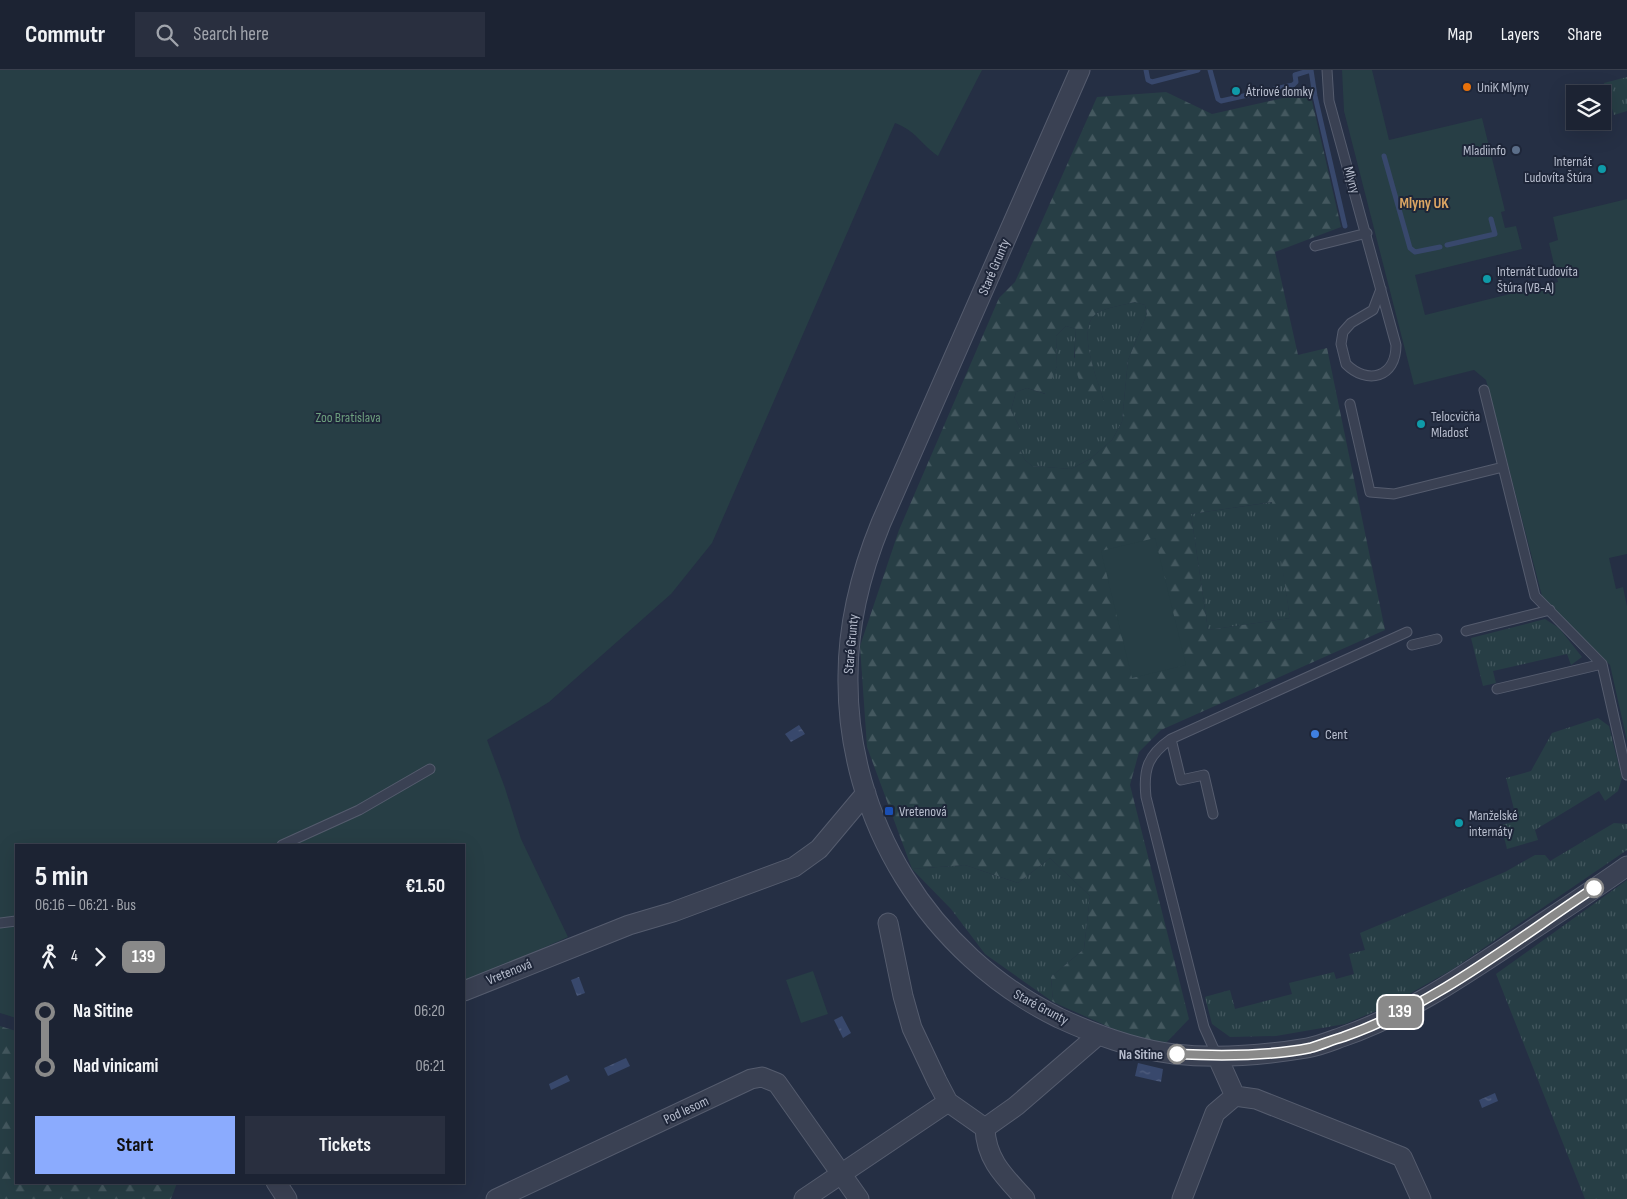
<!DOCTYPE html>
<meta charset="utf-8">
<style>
body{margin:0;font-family:"Sofia Sans Condensed",sans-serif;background:#292f3f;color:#f1f3f6;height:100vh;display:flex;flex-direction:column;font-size:19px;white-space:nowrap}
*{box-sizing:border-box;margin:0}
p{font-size:16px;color:#a0a4ac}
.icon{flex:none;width:28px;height:28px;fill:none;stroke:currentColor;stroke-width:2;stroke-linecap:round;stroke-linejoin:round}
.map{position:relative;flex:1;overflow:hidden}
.side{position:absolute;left:15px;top:774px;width:450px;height:340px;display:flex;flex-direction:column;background:#1c2333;border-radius:0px;box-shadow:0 5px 20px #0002,0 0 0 1px #3a404e}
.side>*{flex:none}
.badge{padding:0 10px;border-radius:8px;font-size:18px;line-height:32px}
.controls{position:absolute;left:1566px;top:15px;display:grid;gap:10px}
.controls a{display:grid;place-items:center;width:45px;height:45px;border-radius:0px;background:#1c2333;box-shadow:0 5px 20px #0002,0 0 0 1px #3a404e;font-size:25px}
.map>.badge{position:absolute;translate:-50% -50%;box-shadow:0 0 0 2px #fff}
.legs{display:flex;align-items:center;gap:8px;height:55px;padding:0 20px;font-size:16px}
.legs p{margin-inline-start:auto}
.summary{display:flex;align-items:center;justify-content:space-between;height:85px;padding:0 20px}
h1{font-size:28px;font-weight:700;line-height:38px}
.primary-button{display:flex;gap:10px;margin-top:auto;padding:10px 20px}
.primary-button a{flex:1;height:58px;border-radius:0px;background:#8babfe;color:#111;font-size:20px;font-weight:700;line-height:58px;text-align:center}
.primary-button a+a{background:#292f3f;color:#f1f3f6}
ul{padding:0 20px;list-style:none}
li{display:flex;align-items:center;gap:18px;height:55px;font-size:19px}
li i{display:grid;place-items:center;width:8px;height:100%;margin:0 6px;background:currentColor}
li i::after{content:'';width:12px;height:12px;margin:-6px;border:4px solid;border-radius:50%;background:#1c2333}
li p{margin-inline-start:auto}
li:first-child i{background:linear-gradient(#0000 50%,currentColor 0)}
li:last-child i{background:linear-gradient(currentColor 50%,#0000 0)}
header{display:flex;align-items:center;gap:30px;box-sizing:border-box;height:70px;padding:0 25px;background:#1c2333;border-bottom:1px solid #3a404e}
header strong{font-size:24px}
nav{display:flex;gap:28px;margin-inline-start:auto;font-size:18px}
.search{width:350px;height:45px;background:#292f3f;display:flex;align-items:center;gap:12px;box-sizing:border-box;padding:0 18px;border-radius:0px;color:#a0a4ac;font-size:19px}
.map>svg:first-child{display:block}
</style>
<header>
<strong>Commutr</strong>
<div class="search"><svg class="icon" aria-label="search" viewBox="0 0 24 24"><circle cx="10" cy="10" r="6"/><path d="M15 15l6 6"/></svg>Search here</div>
<nav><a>Map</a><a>Layers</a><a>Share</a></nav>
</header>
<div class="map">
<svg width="1627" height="1129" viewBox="0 0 1627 1129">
<defs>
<pattern id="grass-tufts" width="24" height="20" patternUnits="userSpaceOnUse" patternTransform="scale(1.25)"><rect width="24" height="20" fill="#273e45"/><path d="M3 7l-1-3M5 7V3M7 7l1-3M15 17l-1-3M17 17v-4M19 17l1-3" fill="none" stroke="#44585f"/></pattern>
<pattern id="forest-firs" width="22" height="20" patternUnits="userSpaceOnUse" patternTransform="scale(1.25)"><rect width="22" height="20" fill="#273e45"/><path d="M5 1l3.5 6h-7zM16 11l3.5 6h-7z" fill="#44585f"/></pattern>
<pattern id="water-ripples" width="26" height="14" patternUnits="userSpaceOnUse" patternTransform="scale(1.25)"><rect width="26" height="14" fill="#38486c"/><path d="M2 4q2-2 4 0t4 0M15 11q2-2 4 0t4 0" fill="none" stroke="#536080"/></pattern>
</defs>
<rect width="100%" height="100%" fill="#252f44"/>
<path fill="url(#grass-tufts)" d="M1627,7v34l-13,4 -10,-32z
M1135,232l10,3 2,9 -19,46 -6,62 -10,18 -22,19 -19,10 -39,-3 -7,-6 -5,-10v-22l-9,-18 5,-18 11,-4 18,6 12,-28 -1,-30 10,-10 10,3 -2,28 30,44c-6,-20 -29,-73 -7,-88 10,-6 27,-8 38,-11z
M1273,432l17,116 -82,12 -17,-116z
M1545,549l14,9 23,29 -11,8 -4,-11 -74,17 3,12 -13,3 -12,-48z
M1598,648l11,8 13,52 -4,13 -13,10 -6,-10 -64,39 3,10 -31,9 -6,-24 16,-4 -11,-43 25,-7 21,-38z
M1614,753l13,1v26l-174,119 -63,36 -45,19 -69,12 -46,1 -18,-13 -7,-27 3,-1 22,-6 5,19 57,-15 -3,-11 45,-11 2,7 18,-5 -5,-20 16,-4 -5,-17 145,-61 30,-17h10l5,6z
M1050,788l40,38 -6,53 -33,28 2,25 -68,-48 -34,-45 -39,-40 53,-4 53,18z
M1627,810v319h-42l-89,-225z"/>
<path fill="url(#forest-firs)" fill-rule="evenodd" d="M1166,22l46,22 98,-22 31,135 -66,25 23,103 29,-7 58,282 -224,100 -22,22 -9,33 59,234 -25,26 -26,-5 -85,-38 -2,-25 33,-28 6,-53 -40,-38 -32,25 -53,-18 -53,4 -45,-122 -7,-101 39,-116 100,-232 16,-16 82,-185zM1135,232l10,3 2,9 -19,46 -6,62 -10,18 -22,19 -19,10 -39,-3 -7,-6 -5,-10v-22l-9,-18 5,-18 11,-4 19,6 11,-28 -1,-30 10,-10 10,3c-2,27 -4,53 18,72h10c-6,-21 -29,-73 -7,-88 10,-6 27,-8 38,-11zM1272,432l18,116 -82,12 -17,-116z
M0,956l16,5v151l161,1 -6,16h-171z"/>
<path fill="#273e45" d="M0,0h982l-44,86c-17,-12 -22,-25 -43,-33l-183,420 -41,51 -122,108 -62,38 18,48 16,51 47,98 -104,46v-138h-448v173l-16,-5z
M1342,0h30l17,70 93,-22 23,93 -4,1 4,16 11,-2 6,23 -107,26 10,40 133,-33 -9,-39 9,-3 -5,-23 74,-18v355l-18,4 7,31 7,-2 4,19v135l-17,-76 -67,-65 -57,-220 -12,-10 -60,15 -70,-274z
M1155,468l31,127 -54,13 -31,-127z
M813,901l15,43 -27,9 -15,-43z"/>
<path fill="url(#water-ripples)" d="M799,655l6,9 -14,8 -6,-8z
M579,907l6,16 -8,3 -6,-16z
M842,946l9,17 -8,5 -9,-18z
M626,988l4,8 -22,10 -4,-8z
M1138,993l25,6 -2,13 -26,-6z
M567,1005l3,6 -19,9 -2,-6z
M1495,1023l3,8 -16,7 -3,-8z"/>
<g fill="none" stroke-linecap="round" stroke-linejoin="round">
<path stroke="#38486c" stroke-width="5" d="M1146,0l2,10 4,2 46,-12
M1210,0l8,29 3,2 72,-16 3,-3 -1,-7 16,-5 4,26 30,130
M1384,86l26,92 5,4 25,-5
M1447,175l48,-11 -4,-15"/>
<g stroke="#555c6e" stroke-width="11">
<path id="service" d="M1327,0l2,31 67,244c0,33 -29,40 -50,19l-5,-20 2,-12 8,-9 22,-13 8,-21
M1315,176l52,-13
M1484,320l51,206 67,68 25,111
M1350,334l20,88 24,2 109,-27
M1466,561l84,-21
M1412,575l25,-6
M1497,619l105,-25
M1171,669l10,41 23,-5 9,39
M282,775l77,-35 71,-41
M0,853l16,-2
M1217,986l-13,-29 -58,-230c-3,-28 2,-42 25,-58l236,-107"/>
</g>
<g stroke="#555c6e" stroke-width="21">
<path id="minor" d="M1080,0l-199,453c-20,49 -33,99 -33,153 -2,144 82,279 211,342 37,17 74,31 115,36 43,5 91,1 133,-6 12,-2 24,-7 35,-11 61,-21 115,-57 169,-93 39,-26 78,-51 116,-78
M888,853l15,73 9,32 25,53 11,21 37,26c1,32 20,49 40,71
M464,921l165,-66 44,-13 121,-45 25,-18 47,-56
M1217,986l18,40 21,3 146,58 19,42
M985,1058l31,-22 81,-70
M276,1112l11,17
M496,1129l255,-120 11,-2 15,6 82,116
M804,1129l144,-97
M1182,1129l33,-86 20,-17"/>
</g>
<use href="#service" stroke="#3a4153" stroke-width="9"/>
<use href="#minor" stroke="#3a4153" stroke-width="19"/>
</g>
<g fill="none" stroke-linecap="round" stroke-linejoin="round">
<g stroke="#fff" stroke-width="11">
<path id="line-1" d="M1177,984c41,2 93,2 133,-6 11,-3 22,-8 33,-11 92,-32 171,-96 251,-149"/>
</g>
<use href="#line-1" stroke="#898989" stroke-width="8"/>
</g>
<circle fill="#e8710a" stroke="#1e2639" stroke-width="2" cx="1467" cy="17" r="5"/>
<g fill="#0f9aa8" stroke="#1e2639" stroke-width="2">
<circle cx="1236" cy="21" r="5"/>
<circle cx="1602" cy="99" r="5"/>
<circle cx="1487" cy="209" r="5"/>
<circle cx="1421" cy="354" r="5"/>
<circle cx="1459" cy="753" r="5"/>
</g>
<circle fill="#5c6f8a" stroke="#1e2639" stroke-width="2" cx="1516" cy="80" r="5"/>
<circle fill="#3f7fe0" stroke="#1e2639" stroke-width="2" cx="1315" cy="664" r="5"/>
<rect fill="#1a4fb4" stroke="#1e2639" stroke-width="2" x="884" y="736" width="10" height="10" rx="2.5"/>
<g fill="#fff" stroke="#898989" stroke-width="2.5">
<circle cx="1594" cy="818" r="9"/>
<circle cx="1177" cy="984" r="9"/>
</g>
<g text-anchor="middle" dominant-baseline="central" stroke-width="4" stroke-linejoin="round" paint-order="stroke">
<g font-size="14" fill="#b7bdcd" stroke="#1e2639" text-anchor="start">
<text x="1477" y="17">UniK Mlyny</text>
<text x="1246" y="21">Átriové domky</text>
<text x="1506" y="80" text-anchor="end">Mladiinfo</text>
<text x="1592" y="91" text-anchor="end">Internát<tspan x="1592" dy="16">Ľudovíta Štúra</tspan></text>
<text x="1497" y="201">Internát Ľudovíta<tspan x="1497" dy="16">Štúra (VB-A)</tspan></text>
<text x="1431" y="346">Telocvičňa<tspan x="1431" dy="16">Mladosť</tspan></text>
<text x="1325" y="664">Cent</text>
<text x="899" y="741">Vretenová</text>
<text x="1469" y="745">Manželské<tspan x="1469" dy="16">internáty</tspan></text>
</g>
<g font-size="14" fill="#b7bdcd" stroke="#1e2639">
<text transform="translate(1352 110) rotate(74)">Mlyny</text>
<text transform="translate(994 197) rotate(-67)">Staré Grunty</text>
<text transform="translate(851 574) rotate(-85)">Staré Grunty</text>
<text transform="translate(509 902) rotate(-22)">Vretenová</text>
<text transform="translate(1041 937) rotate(28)">Staré Grunty</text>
<text transform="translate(686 1040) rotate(-25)">Pod lesom</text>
</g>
<g font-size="14" fill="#6d9f7e" stroke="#1e2639">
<text x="348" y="347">Zoo Bratislava</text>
</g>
<g font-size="14" font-weight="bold" fill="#b7bdcd" stroke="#1e2639" text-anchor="end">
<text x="1163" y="984">Na Sitine</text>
</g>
<g font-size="15" font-weight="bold" fill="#dca563" stroke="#1e2639">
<text x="1424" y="133">Mlyny UK</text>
</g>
</g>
</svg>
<div class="controls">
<a><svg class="icon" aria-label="layers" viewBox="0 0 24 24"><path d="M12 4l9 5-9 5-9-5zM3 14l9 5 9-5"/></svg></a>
</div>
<b class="badge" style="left:1400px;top:942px;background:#898989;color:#fff">139</b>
<section class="side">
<div class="summary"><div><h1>5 min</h1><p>06:16 – 06:21 · Bus</p></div><b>€1.50</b></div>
<div class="legs"><svg class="icon" aria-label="walk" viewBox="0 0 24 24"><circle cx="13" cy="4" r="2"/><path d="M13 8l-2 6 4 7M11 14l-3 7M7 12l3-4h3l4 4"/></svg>4<svg class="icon" aria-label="forward" viewBox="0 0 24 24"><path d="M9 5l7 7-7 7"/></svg><b class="badge" style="background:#898989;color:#fff">139</b></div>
<ul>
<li><i style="color:#898989"></i><b>Na Sitine</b><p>06:20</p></li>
<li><i style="color:#898989"></i><b>Nad vinicami</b><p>06:21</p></li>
</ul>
<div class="primary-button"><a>Start</a><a>Tickets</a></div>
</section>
</div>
